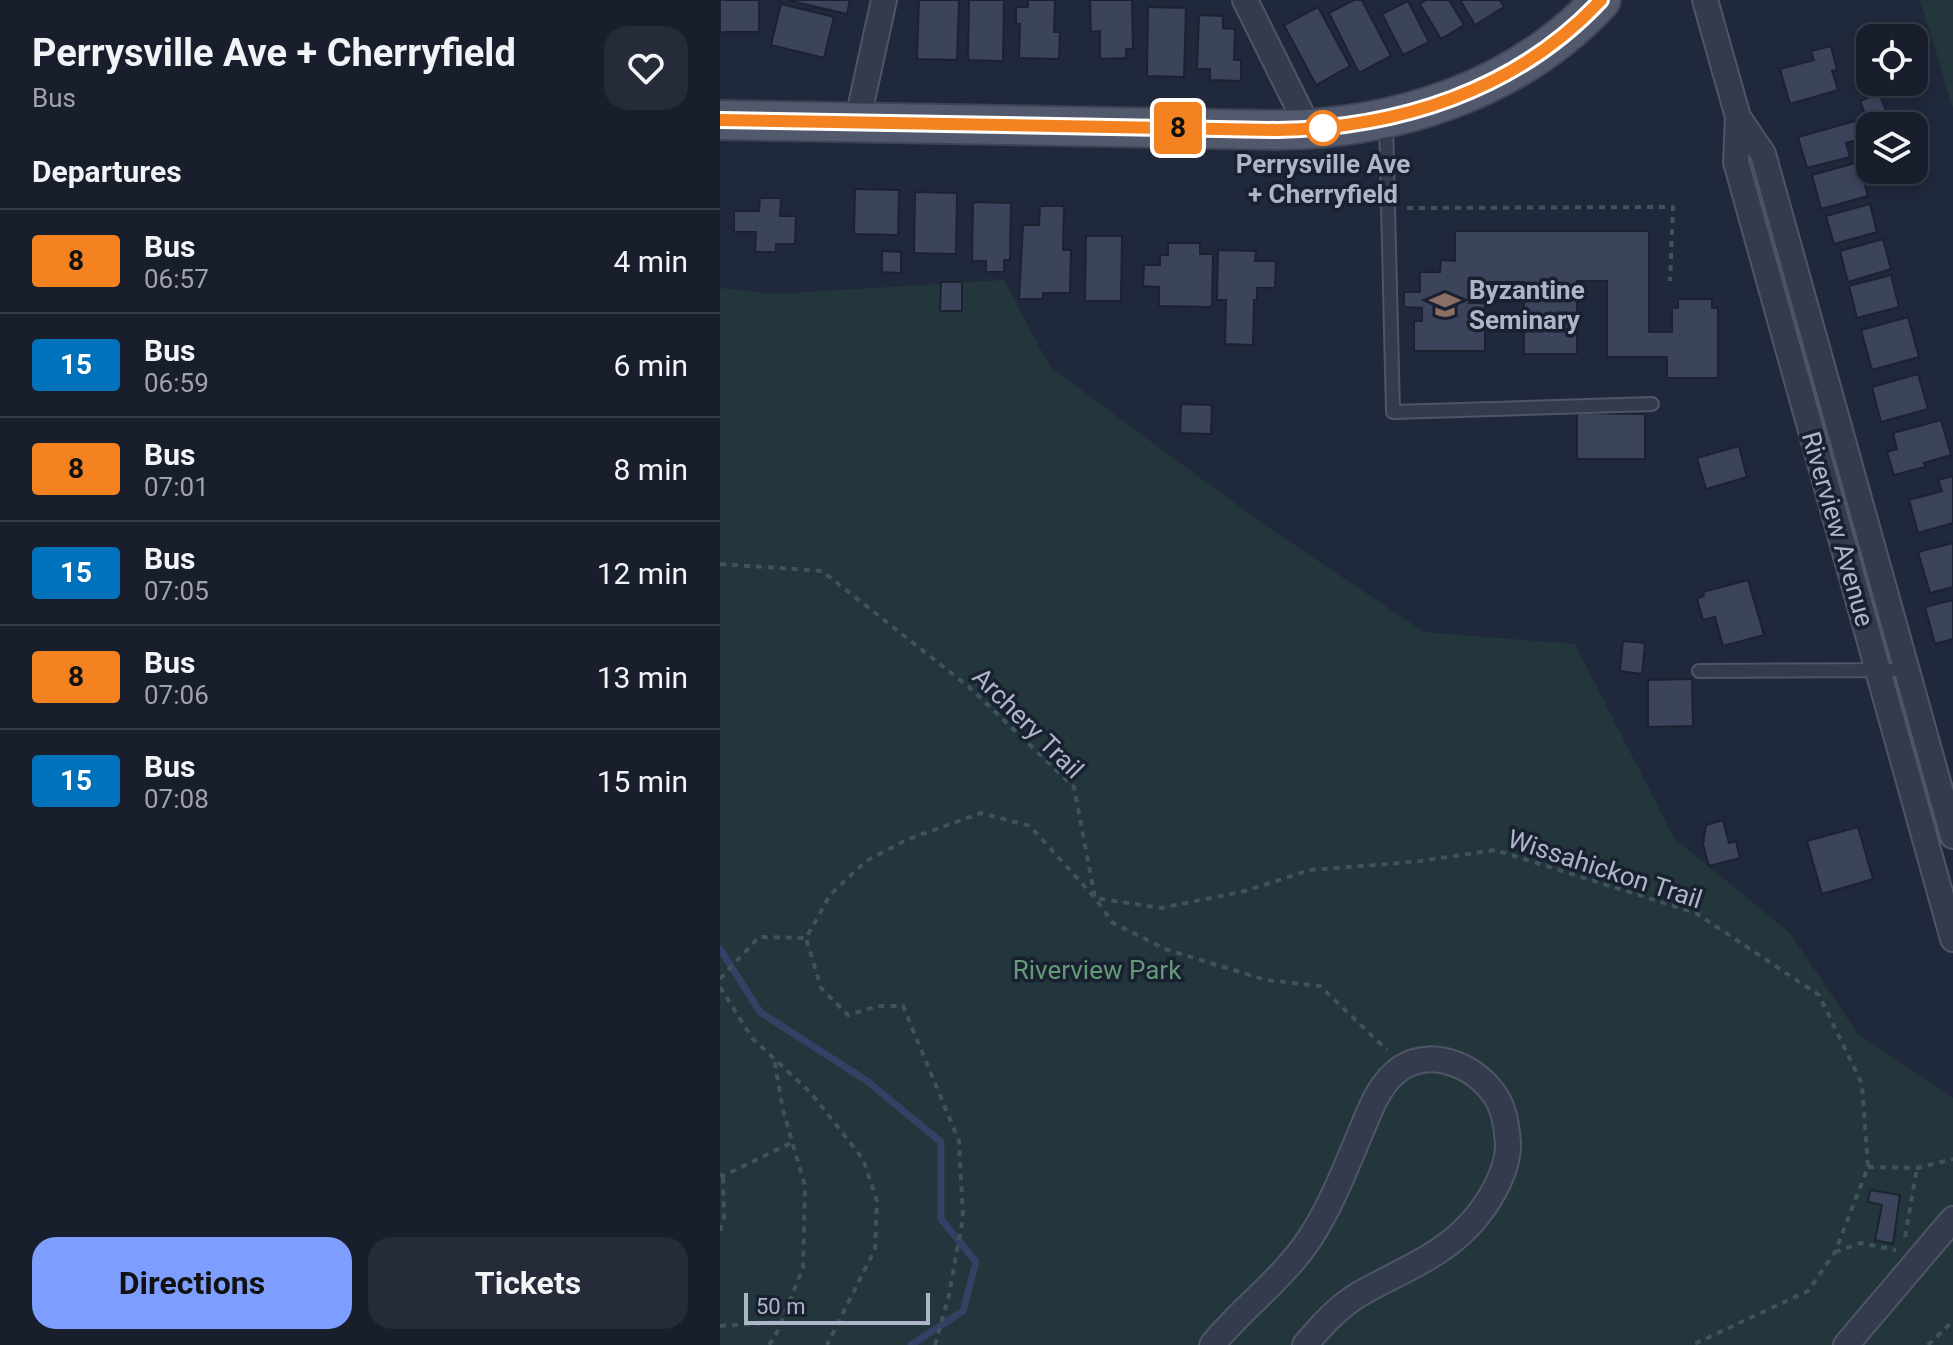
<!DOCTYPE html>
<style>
body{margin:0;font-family:Roboto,sans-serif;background:#252b38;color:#f1f3f6;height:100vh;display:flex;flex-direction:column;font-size:30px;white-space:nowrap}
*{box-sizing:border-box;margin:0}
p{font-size:26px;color:#9fa2a9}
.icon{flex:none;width:44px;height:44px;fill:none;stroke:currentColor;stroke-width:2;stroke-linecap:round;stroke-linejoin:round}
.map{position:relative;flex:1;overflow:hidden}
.panel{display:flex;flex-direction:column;background:#181e2c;width:720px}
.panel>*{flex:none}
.badge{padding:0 16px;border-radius:6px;font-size:28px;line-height:52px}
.fabs{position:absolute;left:1136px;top:24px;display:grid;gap:16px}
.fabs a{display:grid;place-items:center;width:72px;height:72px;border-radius:16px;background:#181e2c;box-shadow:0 4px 12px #0003,0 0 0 2px #363c48;font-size:40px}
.scale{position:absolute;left:24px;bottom:20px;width:186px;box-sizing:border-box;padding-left:8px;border:4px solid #afb5c8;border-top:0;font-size:22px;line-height:28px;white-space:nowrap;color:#afb5c8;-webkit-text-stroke:6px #192030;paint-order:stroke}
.map>.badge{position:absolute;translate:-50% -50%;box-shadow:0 0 0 4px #fff}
h2{padding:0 32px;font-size:30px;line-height:72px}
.round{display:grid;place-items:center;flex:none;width:84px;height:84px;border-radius:24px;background:#252b38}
.summary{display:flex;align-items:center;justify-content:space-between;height:136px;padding:0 32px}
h1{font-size:38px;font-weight:700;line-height:60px}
.action{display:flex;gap:16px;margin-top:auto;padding:16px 32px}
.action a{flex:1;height:92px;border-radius:24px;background:#7d9eff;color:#111;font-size:32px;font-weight:700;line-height:92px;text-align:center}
.action a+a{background:#252b38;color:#f1f3f6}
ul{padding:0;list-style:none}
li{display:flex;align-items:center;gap:24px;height:104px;padding:0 32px;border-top:2px solid #363c48}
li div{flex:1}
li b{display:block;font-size:30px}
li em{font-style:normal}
li .badge{min-width:88px;font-weight:700;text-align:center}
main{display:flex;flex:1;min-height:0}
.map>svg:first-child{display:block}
</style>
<main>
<section class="panel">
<div class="summary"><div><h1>Perrysville Ave + Cherryfield</h1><p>Bus</p></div><a class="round"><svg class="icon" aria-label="heart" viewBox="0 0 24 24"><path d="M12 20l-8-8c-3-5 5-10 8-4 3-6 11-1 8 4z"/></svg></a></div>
<h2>Departures</h2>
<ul>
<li><span class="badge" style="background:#f58220;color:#111">8</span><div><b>Bus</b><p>06:57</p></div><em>4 min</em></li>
<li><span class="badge" style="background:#0072bc;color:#fff">15</span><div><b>Bus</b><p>06:59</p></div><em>6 min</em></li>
<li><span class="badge" style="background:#f58220;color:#111">8</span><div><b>Bus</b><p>07:01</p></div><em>8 min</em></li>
<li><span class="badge" style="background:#0072bc;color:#fff">15</span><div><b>Bus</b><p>07:05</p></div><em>12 min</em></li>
<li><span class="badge" style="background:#f58220;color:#111">8</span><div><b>Bus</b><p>07:06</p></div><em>13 min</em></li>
<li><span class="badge" style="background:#0072bc;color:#fff">15</span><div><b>Bus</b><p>07:08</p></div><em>15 min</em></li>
</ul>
<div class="action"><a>Directions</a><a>Tickets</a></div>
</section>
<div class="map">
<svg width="1233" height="1345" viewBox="0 0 1233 1345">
<rect width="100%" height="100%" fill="#20283b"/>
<path fill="#22363c" d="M1200,0h33v109z
M284,280l46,87 209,154 165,111 151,12 99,194 116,95 68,101 95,64v247h-1233v-1057l54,6z"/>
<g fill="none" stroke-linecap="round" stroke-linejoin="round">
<path stroke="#324164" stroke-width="7" d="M0,949l40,63 107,69 74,61v77l35,43 -13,49 -52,34"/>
</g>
<path fill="#3c445c" stroke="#1b2232" stroke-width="2" d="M0,0h39v32h-39z
M67,0h63l-3,14z
M199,0h40l-2,60 -40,-1z
M249,0h35l-1,61 -35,-1z
M308,0h27l-1,32h6l-1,27 -40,-1 1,-34h-4v-17h12z
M370,0h42l1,49h-7v9l-26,1v-28l-9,1z
M634,0h8l29,56 -32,17 -30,-60z
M706,0h23l15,25 -23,14 -21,-35z
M740,0h40l4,7 -29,18z
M688,1l21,41 -26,13 -21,-41z
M61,4l53,13 -10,41 -53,-13z
M428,7l38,1 -2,69 -37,-1z
M598,7l32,59 -34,19 -32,-60z
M479,15l24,1v12l12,1 -1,31h7v21l-31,-1v-11h-13z
M1111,46l6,24 -5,1 6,19 -48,14 -10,-35 34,-9 -3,-9z
M1159,93l7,18 -19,8 -7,-18z
M1135,121l5,18 -14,4 4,14 -43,11 -9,-31z
M1139,162l9,34 -47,13 -9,-34z
M135,189l44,1 -1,45 -44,-1z
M195,192l42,1 -1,61 -42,-1z
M40,198h21l-1,18h16l-1,28h-19v8h-21l1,-20h-22v-21h25z
M253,202l38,1 -1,57h-6v12h-18v-11h-14z
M1150,204l7,28 -43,12 -8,-28z
M320,206h24l-1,44h8l-1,43h-27v6h-24l4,-74h16z
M735,231h194v101h23v-24h6v-9h34v9h6v70h-51v-21h-60v-76h-30v73h-53v-72h-55v21h16v48h-71v-30h8v-13l-18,-1v-15h16v-20h20l1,-12 14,1z
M366,236h36l-1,65h-36z
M1163,239l8,30 -43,13 -8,-31z
M448,243h32v11h13l-1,53 -53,-1v-19l-16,-1 1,-21h16v-10h8z
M498,250l38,1 -1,10h21l-1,27h-18v12h-3l-1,45 -28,-1 1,-44h-9z
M162,251l19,1v21l-19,-1z
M1171,275l8,32 -42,11 -8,-32z
M221,282h21v29h-22z
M1188,317l11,40 -47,13 -11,-40z
M1198,374l10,35 -47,13 -9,-35z
M461,404l31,1 -1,29 -31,-1z
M857,413l68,1v45h-68z
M1221,420l10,35 -27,8 1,4 -31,8 -7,-23 10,-3 -4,-16z
M1019,446l8,31 -41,12 -9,-31z
M1233,476v47l-35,10 -9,-33 33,-9 -4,-11z
M1233,543v44l-23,6 -12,-41z
M1028,580l16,55 -41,11 -8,-29 -12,3 -6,-21 7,-3 -1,-4z
M1233,600v39l-18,5 -10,-37z
M903,641l22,2 -3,31 -22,-3z
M972,679l1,47 -45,1v-47z
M1003,820l6,23 7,-2 4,17 -31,8 -6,-22 3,-19z
M1138,827l15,52 -51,15 -15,-53z
M1150,1190l30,5 -7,49 -18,-4 7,-35 -14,-3z"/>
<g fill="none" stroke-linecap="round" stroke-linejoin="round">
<g stroke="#4f5566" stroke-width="16">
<path id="service" d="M666,123l7,289 259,-8
M979,671l208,-1"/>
</g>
<g stroke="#4f5566" stroke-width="28">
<path id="minor" d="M525,0l64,129
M985,0l33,117 25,37 190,682
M1018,117l-2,45 217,777
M137,123l27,-123
M492,1345c30,-37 72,-67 98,-107 21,-32 35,-69 50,-104 10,-24 19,-51 41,-66 34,-22 81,1 98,34 6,12 8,28 9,41 1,24 -15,53 -30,72 -32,41 -77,55 -120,80 -21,13 -37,31 -53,50
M1126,1345l107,-126"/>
</g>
<g stroke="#3d4455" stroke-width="42">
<path id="primary" d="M0,120l557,10c119,-1 241,-40 324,-130"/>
</g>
<path stroke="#40535a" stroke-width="4" stroke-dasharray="6 6" stroke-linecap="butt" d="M687,208l266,-1 -3,74
M0,564l102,7 147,116 105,100 21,111 18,25 52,26 101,31 54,6 67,64
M0,979l39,-42 47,1
M0,987l32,51 59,55 52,66 14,42 -2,48 -48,96
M1148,1167l49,1 36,-9
M0,1174l3,2 70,-34
M0,1231l4,-14 -1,-41
M1185,1237l12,-69
M1115,1252l26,-9 35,7
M0,1326l61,-4
M49,1345l6,-8 28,-69 2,-82 -22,-76 -9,-51
M215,1345l14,-50 14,-78 -4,-76 -56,-135h-25l-30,9 -27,-27 -15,-50 24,-43 36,-34 40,-21 75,-27 49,13 65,72 66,10 84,-17 65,-21 103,-8 82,-12 201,63 123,82 43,89 6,83 -33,85 -27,39 -116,54
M1208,1345l25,-24"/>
<use href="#service" stroke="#343b4c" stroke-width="12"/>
<use href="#minor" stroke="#343b4c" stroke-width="24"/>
<use href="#primary" stroke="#52596c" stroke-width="38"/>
</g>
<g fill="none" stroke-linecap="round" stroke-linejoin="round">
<g stroke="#fff" stroke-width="18">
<path id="line" d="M0,120l557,10c121,-2 239,-39 324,-130"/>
</g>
<use href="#line" stroke="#f58220" stroke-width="12"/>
</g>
<defs>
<g id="university-bare" transform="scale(2.4)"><path d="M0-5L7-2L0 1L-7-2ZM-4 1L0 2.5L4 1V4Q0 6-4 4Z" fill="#8d6e63" stroke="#192030" stroke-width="2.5" paint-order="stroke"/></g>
</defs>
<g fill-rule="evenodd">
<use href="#university-bare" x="725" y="305"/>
</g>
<circle fill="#fff" stroke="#f58220" stroke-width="4" cx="603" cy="128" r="16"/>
<g text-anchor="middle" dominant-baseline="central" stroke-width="7" stroke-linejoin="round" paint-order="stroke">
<g font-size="26" font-weight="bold" fill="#afb5c8" stroke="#192030">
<text x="603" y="164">Perrysville Ave<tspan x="603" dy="30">+ Cherryfield</tspan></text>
</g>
<g font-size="26" font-weight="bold" fill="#afb5c8" stroke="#192030" text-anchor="start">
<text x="749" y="290">Byzantine<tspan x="749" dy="30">Seminary</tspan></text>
</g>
<g font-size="26" fill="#afb5c8" stroke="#192030">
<text transform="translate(1118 529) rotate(74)">Riverview Avenue</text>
<text transform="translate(308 723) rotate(45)">Archery Trail</text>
<text transform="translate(885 869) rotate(18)">Wissahickon Trail</text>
</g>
<g font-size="26" fill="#649a78" stroke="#192030">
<text x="377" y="970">Riverview Park</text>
</g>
</g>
</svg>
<div class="fabs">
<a><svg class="icon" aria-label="locate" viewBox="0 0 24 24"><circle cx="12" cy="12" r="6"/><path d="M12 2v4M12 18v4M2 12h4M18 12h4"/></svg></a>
<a><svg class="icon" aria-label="layers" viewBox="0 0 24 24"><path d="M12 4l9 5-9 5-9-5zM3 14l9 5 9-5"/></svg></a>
</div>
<div class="scale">50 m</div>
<b class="badge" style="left:458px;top:128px;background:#f58220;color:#111">8</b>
</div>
</main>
